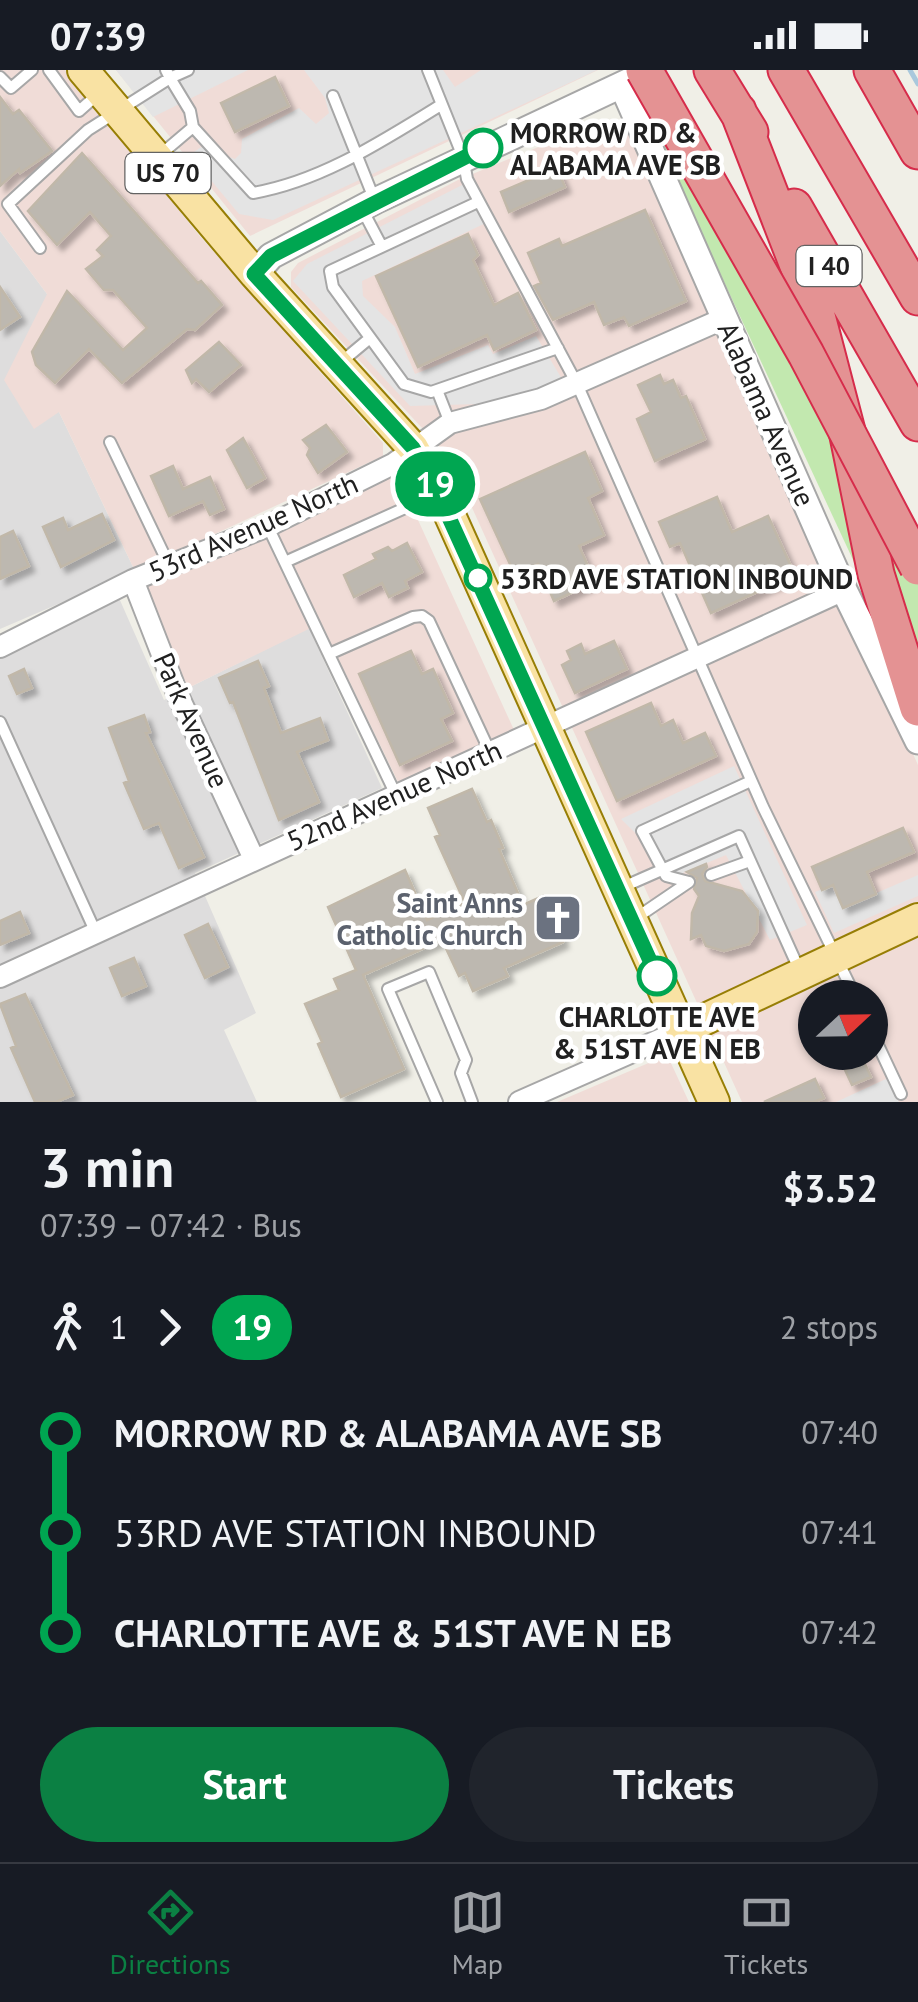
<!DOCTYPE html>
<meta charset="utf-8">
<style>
body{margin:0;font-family:"PT Sans",sans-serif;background:#20242c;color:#f1f3f6;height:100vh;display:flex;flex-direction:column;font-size:38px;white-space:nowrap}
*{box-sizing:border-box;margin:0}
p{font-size:32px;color:#9ea1a6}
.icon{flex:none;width:55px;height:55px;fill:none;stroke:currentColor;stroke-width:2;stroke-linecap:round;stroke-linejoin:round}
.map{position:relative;height:1032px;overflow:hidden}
.sheet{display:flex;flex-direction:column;background:#171b24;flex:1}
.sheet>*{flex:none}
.badge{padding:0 20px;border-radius:32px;font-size:35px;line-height:65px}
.needle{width:65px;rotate:68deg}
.tools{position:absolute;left:798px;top:910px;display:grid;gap:20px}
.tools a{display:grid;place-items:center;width:90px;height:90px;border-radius:50%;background:#171b24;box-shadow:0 2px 8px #0004;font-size:50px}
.map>.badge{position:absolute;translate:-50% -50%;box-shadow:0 0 0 5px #fff}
.legs{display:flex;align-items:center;gap:15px;height:110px;padding:0 40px;font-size:32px}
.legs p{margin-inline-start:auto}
.headline{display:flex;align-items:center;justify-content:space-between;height:170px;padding:0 40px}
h1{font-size:55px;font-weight:700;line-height:75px}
.action{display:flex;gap:20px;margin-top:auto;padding:20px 40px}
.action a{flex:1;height:115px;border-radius:60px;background:#0b8043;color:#fff;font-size:40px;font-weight:700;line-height:115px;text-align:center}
.action a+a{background:#20242c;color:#f1f3f6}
ul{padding:0 40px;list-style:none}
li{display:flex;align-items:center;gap:35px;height:100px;font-size:38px}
li i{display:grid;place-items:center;width:15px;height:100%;margin:0 12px;background:currentColor}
li i::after{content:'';width:25px;height:25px;margin:-12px;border:8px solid;border-radius:50%;background:#171b24}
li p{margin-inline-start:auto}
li:first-child i{background:linear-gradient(#0000 50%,currentColor 0)}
li:last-child i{background:linear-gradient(currentColor 50%,#0000 0)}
.status{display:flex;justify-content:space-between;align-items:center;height:70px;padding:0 50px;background:#171b24;direction:ltr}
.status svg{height:28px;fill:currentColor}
.dock{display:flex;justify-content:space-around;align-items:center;height:140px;border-top:2px solid #363941;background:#171b24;font-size:28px;color:#9ea1a6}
.dock a{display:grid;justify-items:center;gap:5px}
.dock .active{color:#0b8043}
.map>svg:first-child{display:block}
</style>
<div class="status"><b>07:39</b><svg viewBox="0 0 49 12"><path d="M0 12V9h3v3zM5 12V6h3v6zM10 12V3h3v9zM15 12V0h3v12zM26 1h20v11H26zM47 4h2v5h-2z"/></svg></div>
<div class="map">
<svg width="918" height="1032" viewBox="0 0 918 1032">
<defs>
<filter id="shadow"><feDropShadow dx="5.5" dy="5.5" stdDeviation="2.5" flood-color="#0004"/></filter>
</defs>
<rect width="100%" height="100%" fill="#f0efe7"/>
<path fill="#dedddd" d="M0,161l47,63 12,118 76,159 -135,58z
M119,528l45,102 145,-72 73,160 -187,85 61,140 -32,17 33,72h-257v-448z"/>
<path fill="#f0dcd7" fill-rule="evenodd" d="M0,0h65l134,165 184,208v13l-248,115 -76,-159 -25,17 -30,-49 43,-86 -47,-63z
M116,0h482l-348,166z
M613,51l15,9 28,53 262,582v337h-176l-293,-645 -158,-170v-15l7,-9 160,-83 141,-58zM815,928h55v54h-55z
M397,404l117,256 -116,52 -77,-159 -133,65 -45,-101z
M658,989l12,2 19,41h-132z"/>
<path fill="#c2e8af" d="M673,13l245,495v122l-270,-582z"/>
<path fill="#e4e4e4" d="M116,0h132l-95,47z
M304,0h139l12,17 26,-17h116l-324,150 -34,-6 -49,-59 11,-8 34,12 6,-6 1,-14 57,-31 17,16 13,-11 -4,-15z
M468,112l20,40 -126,59 1,15 32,31 20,47 73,-29 5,9 43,-18 26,43 -48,19 -36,6 -68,2 -117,-125 14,-17z
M734,696l73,159 -37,15 -44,-85 -48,20 -57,-56z
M918,805v21l-84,37 -19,-41 18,-7 11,22z
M888,1008l11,24h-63z"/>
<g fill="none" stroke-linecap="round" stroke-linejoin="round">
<path stroke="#a9c8dc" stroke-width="5" d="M910,0l8,14"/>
</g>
<path fill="#bdb8b0" stroke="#c1b8a9" stroke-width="2.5" filter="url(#shadow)" d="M275,7l14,29 -54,26 -14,-29z
M0,27l13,17 6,-4 33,41 -32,22 -1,-4 -19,17z
M82,83l116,130 3,-2 21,24 -27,25 -8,-1 -65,54 -33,-34 -34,34 -19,-18 -4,-13 35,-61 56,59 24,-22 -34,-38h-9l-18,-21 17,-13 -6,-6 14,-14 -21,-24 -33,33 -29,-34z
M557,98l8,19 -56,25 -8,-20z
M645,140l41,91 -57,25 -5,-9 -20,8 -10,-23 -41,18 -19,-34 7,-3 -13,-30 31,-14 3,7z
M468,164l10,21 -5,5 21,45 24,-12 18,37 -42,20 -7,-15 -69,32 -42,-91z
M0,217l20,30 -20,13z
M219,272l22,23 -32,27 -13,-13 -4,4 -6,-13z
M660,305l4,9 9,-4 8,18 5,-2 19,43 -50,22 -18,-42 14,-7 -13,-27z
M326,355l21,27 -29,21 -11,-18 3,-7 -7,-8z
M243,368l22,40 -18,10 -20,-38z
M585,382l17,39 -14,7 16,37 -25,11 16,36 -41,19 -16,-37 -23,11 -35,-76z
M173,396l10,23 27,-12 14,32 -14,6 -7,-14 -34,15 -18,-40z
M717,427l15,35 36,-16 27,59 -84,38 -31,-70 -10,4 -11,-25z
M102,444l12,26 -53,27 -18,-40 20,-9 5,12z
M13,461l16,35 -29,13v-42z
M407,473l15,29 -17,9 3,7 -19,9 -7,-14 -28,14 -10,-22 32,-16 -3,-5 15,-7 4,4z
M614,571l13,28 -52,24 -13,-28 9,-5 -4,-9 14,-7 4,10z
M411,581l11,23 11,-5 20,44 -12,6 11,22 -52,24 -41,-91z
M258,591l11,25 -5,2 17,45 39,-15 8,22 -31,12 22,50 -40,18 -46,-118 -3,1 -11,-25z
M24,599l8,19 -15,6 -8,-18z
M651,633l10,23 12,-6 10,23 22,-10 11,23 -99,45 -31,-69z
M144,645l6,17 -4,1 58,124 -25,11 -20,-45 -15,6 -20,-46 5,-2 -20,-53z
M472,719l15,33 4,-2 12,28 -4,1 24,56 20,-9 3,7 3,-1 14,32 -3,1 3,7 -59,26 4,8 -35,15 -8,-18 -6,3 -17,-36 -79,35 41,94 -63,28 -23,-53 4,-2 -17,-38 34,-14 -5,-11 22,-9 -28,-63 77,-37 22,50 38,-17 -30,-66 5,-2 -12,-27z
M903,758l11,24 -47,20 9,22 -33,14 -10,-23 -11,5 -10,-23z
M706,794l1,3 -5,7 3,7 37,10 16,20 -1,21 -8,12 -25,7 -18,-5 -5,-11 -10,4 1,-26 7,-17 -5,-7 3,-11 -10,-6z
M20,842l9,21 -29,12v-24z
M208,854l20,43 -23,11 -20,-43z
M134,888l12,28 -24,10 -12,-28z
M25,924l48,101 -17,7h-21l-24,-54 5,-2 -16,-42z
M864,992l7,15 -19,8 -7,-15z
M815,1009l9,19 -10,4h-50z"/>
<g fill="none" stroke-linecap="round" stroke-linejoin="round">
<g stroke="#a7a7a7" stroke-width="14">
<path id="service" d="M49,0l30,41 18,-16
M166,0l4,8 18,-8
M428,0l35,87 4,22 110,205 186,423 93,191
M0,7l11,11 21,-18
M333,26l42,105
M160,85l33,-28 60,66c69,-12 129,-52 188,-88
M478,132l-148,69 3,16 71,97 27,8 127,-44
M362,139l19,36
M40,178l-32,-44 80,-74 82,-52 20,33 3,16
M340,293l30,-25
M437,320l13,33
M110,372l59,123
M268,457l128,268
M285,492l149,-67
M329,584l84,-37 9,-1 7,5 61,131
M0,652l96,211
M711,805l39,-14
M689,812l-23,-6 -24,-45 109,-50
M623,817l116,-51 60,133
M636,848l53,-36
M870,958l31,66
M437,1032l-49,-113 41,-17 37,88 -5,13 11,29"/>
</g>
<g stroke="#a7a7a7" stroke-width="24">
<path id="minor" d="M133,510l44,113 77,166
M0,577l133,-67 135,-54 125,-62 57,-41 91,-24 184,-81
M0,907l844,-387
M519,1032l163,-72"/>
</g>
<g stroke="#a7a7a7" stroke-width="29">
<path id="tertiary" d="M622,15l222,505 74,151
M255,204l16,-18 104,-55 259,-122"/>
</g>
<g stroke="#977e05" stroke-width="34">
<path id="primary" d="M83,0l172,204 158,174 35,63 266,591
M682,960l236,-111"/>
</g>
<g stroke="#d62c4b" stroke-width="39">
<path id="motorway" d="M712,0l38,62
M786,0l132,227
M872,0l46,81
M738,41l78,201 31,119 29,143 42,134
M794,137l124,216"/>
</g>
<use href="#service" stroke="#fff" stroke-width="10"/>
<use href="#minor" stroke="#fff" stroke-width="20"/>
<use href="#tertiary" stroke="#fff" stroke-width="25"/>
<use href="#primary" stroke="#f9e2a3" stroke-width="30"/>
<use href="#motorway" stroke="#e49293" stroke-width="35"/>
<g stroke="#d62c4b" stroke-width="39" stroke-linecap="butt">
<path id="motorway-bridge" d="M644,0l162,284 112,213"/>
</g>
<use href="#motorway-bridge" stroke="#e49293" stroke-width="35"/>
</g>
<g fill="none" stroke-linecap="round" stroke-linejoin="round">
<g stroke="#fff" stroke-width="22">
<path id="line-1" d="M483,78l-212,108 -17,18 159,174 19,32 225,496"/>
</g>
<use href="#line-1" stroke="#00a651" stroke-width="15"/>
</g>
<defs>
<g id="church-square" transform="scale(2.5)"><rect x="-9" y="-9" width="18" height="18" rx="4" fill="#6b7280" stroke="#fff"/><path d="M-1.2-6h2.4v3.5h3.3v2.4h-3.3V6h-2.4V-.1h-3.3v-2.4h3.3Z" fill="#fff"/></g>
</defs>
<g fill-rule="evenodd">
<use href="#church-square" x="558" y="848"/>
</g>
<g fill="#fff" stroke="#00a651" stroke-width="5">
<circle cx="483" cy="78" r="18"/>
<circle cx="478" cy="508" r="12"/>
<circle cx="657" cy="906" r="18"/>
</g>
<g text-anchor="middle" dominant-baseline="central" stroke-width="9" stroke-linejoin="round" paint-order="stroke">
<g fill="#fff" stroke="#636363" stroke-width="2.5">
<rect x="125.5" y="83" width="85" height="40" rx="8"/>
<rect x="796.5" y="176" width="65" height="40" rx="8"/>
</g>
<g font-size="25" font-weight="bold" fill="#202020">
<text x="168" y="103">US 70</text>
<text x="829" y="196">I 40</text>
</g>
<g font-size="28" font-weight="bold" fill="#202020" stroke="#fff" text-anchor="start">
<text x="510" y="62">MORROW RD &amp;<tspan x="510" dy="32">ALABAMA AVE SB</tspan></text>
<text x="500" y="508">53RD AVE STATION INBOUND</text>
<text x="657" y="946" text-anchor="middle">CHARLOTTE AVE<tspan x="657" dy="32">&amp; 51ST AVE N EB</tspan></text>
</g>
<g font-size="28" fill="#202020" stroke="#fff">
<text transform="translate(767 344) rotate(66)">Alabama Avenue</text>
<text transform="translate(253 457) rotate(-24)">53rd Avenue North</text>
<text transform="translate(192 650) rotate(66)">Park Avenue</text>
<text transform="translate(394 725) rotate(-24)">52nd Avenue North</text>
</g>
<g font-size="28" font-weight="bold" fill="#5b616d" stroke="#fff" text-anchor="end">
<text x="523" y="832">Saint Anns<tspan x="523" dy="32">Catholic Church</tspan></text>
</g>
</g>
</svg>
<div class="tools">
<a><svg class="needle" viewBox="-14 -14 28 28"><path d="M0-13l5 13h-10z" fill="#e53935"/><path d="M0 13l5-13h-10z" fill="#9ea1a6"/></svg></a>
</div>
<b class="badge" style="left:435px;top:414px;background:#00a651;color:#fff">19</b>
</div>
<section class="sheet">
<div class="headline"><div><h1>3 min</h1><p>07:39 – 07:42 · Bus</p></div><b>$3.52</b></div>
<div class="legs"><svg class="icon" aria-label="walk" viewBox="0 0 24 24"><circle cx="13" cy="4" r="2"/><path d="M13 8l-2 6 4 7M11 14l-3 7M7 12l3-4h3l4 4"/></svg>1<svg class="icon" aria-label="forward" viewBox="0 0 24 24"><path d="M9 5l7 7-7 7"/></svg><b class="badge" style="background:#00a651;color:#fff">19</b><p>2 stops</p></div>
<ul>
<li><i style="color:#00a651"></i><b>MORROW RD &amp; ALABAMA AVE SB</b><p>07:40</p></li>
<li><i style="color:#00a651"></i><span>53RD AVE STATION INBOUND</span><p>07:41</p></li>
<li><i style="color:#00a651"></i><b>CHARLOTTE AVE &amp; 51ST AVE N EB</b><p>07:42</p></li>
</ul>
<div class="action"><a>Start</a><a>Tickets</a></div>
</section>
<nav class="dock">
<a class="active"><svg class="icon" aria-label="directions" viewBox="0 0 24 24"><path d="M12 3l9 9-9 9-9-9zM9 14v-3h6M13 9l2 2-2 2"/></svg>Directions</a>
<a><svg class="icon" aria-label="map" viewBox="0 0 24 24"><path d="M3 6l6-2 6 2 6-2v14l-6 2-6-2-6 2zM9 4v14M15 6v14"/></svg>Map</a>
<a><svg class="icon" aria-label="tickets" viewBox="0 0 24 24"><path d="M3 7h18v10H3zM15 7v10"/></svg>Tickets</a>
</nav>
